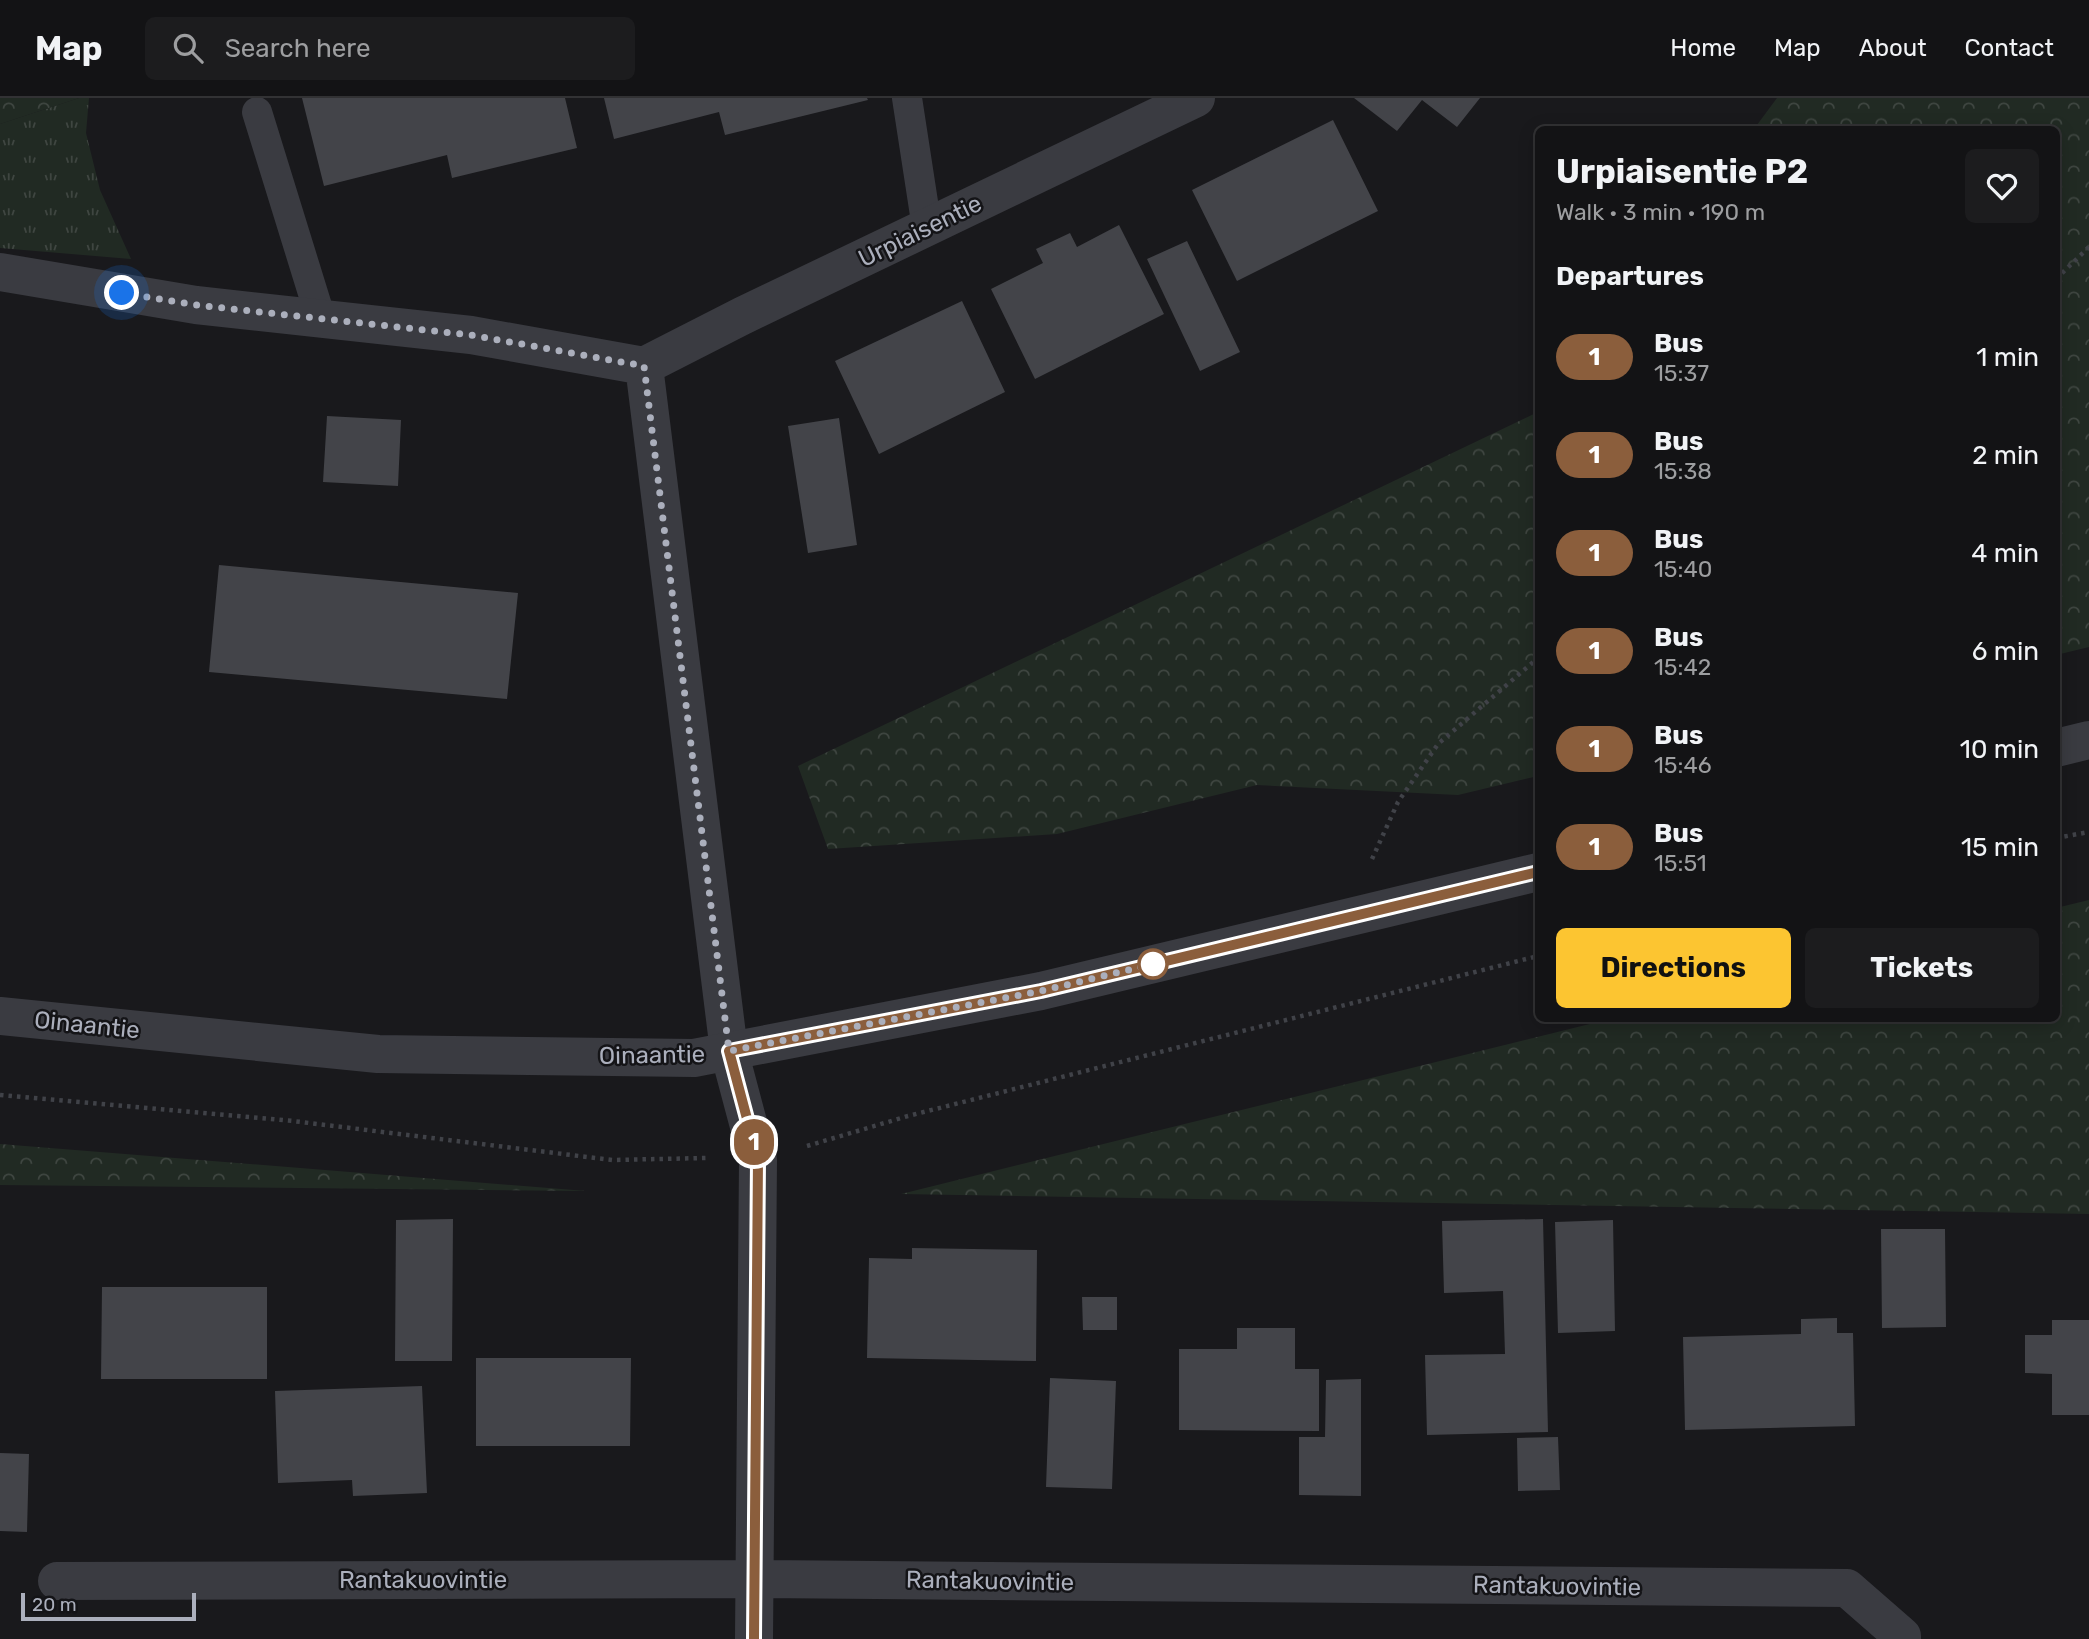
<!DOCTYPE html>
<meta charset="utf-8">
<style>
body{margin:0;font-family:Rubik,sans-serif;background:#1c1c1e;color:#f1f3f6;height:100vh;display:flex;flex-direction:column;font-size:26px;white-space:nowrap}
*{box-sizing:border-box;margin:0}
p{font-size:23px;color:#9d9ea0}
.icon{flex:none;width:38px;height:38px;fill:none;stroke:currentColor;stroke-width:2;stroke-linecap:round;stroke-linejoin:round}
.map{position:relative;flex:1;overflow:hidden}
.details{position:absolute;left:1535px;top:28px;width:525px;height:896px;display:flex;flex-direction:column;background:#131315;border-radius:10px;box-shadow:0 4px 18px #0003,0 0 0 2px #323234}
.details>*{flex:none}
.badge{padding:0 14px;border-radius:23px;font-size:24px;line-height:46px}
.scale{position:absolute;left:21px;bottom:18px;width:175px;box-sizing:border-box;padding-left:7px;border:4px solid #abafbc;border-top:0;font-size:19px;line-height:24px;white-space:nowrap;color:#abafbc;-webkit-text-stroke:5px #141417;paint-order:stroke}
.you{position:absolute;width:35px;height:35px;margin:-18px;border:5px solid #fff;border-radius:50%;background:#1a73e8;box-shadow:0 0 0 10px #1a73e833}
.map>.badge{position:absolute;translate:-50% -50%;box-shadow:0 0 0 4px #fff}
h2{padding:0 21px;font-size:26px;line-height:63px}
.round{display:grid;place-items:center;flex:none;width:74px;height:74px;border-radius:10px;background:#1c1c1e}
.head{display:flex;align-items:center;justify-content:space-between;height:119px;padding:0 21px}
h1{font-size:33px;font-weight:700;line-height:52px}
.cta{display:flex;gap:14px;margin-top:auto;padding:14px 21px}
.cta a{flex:1;height:80px;border-radius:10px;background:#fcc531;color:#111;font-size:28px;font-weight:700;line-height:80px;text-align:center}
.cta a+a{background:#1c1c1e;color:#f1f3f6}
ul{padding:0;list-style:none}
li{display:flex;align-items:center;gap:21px;height:98px;padding:0 21px}
li div{flex:1}
li b{display:block;font-size:26px}
li em{font-style:normal}
li .badge{min-width:77px;font-weight:700;text-align:center}
header{display:flex;align-items:center;gap:42px;box-sizing:border-box;height:98px;padding:0 35px;background:#131315;border-bottom:2px solid #323234}
header strong{font-size:33px}
nav{display:flex;gap:38px;margin-inline-start:auto;font-size:24px}
.search{width:490px;height:63px;background:#1c1c1e;display:flex;align-items:center;gap:18px;box-sizing:border-box;padding:0 24px;border-radius:10px;color:#9d9ea0;font-size:26px}
.map>svg:first-child{display:block}
</style>
<header>
<strong>Map</strong>
<div class="search"><svg class="icon" aria-label="search" viewBox="0 0 24 24"><circle cx="10" cy="10" r="6"/><path d="M15 15l6 6"/></svg>Search here</div>
<nav><a>Home</a><a>Map</a><a>About</a><a>Contact</a></nav>
</header>
<div class="map">
<svg width="2089" height="1541" viewBox="0 0 2089 1541">
<defs>
<pattern id="grass-tufts" width="24" height="20" patternUnits="userSpaceOnUse" patternTransform="scale(1.75)"><rect width="24" height="20" fill="#212a23"/><path d="M3 7l-1-3M5 7V3M7 7l1-3M15 17l-1-3M17 17v-4M19 17l1-3" fill="none" stroke="#3f4641"/></pattern>
<pattern id="forest-crowns" width="20" height="18" patternUnits="userSpaceOnUse" patternTransform="scale(1.75)"><rect width="20" height="18" fill="#212a23"/><path d="M2 6a3 3 0 1 1 6 0M12 15a3 3 0 1 1 6 0" fill="none" stroke="#3f4641"/></pattern>
</defs>
<rect width="100%" height="100%" fill="#19191c"/>
<path fill="url(#grass-tufts)" d="M79,0h10l-3,35 14,57 31,69 -131,-11v-124z"/>
<path fill="url(#forest-crowns)" d="M0,0h79l-79,26z
M1777,0h312v549l-33,8v-525l-302,-1z
M1538,314v364l-80,19 -201,-10 -200,49 -229,15 -30,-83z
M2089,802v314l-1188,-20 709,-175 446,-1v-110z
M0,1046l586,47 -586,-6z"/>
<path fill="#434449" d="M302,0h263l12,50 -125,30 -5,-23 -123,31z
M604,0h263l1,2 -143,35 -6,-23 -105,27z
M1354,0h126l-23,29 -35,-27 -25,31z
M1333,22l45,91 -141,70 -45,-91z
M1119,127l45,89 -129,65 -44,-90 52,-26 -7,-14 34,-16 7,14z
M1187,143l53,111 -40,19 -53,-112z
M962,203l43,91 -126,62 -44,-93z
M327,318l74,4 -3,66 -75,-4z
M839,320l18,127 -49,8 -20,-127z
M219,467l299,28 -11,106 -298,-27z
M453,1121l-1,142h-57l1,-141z
M1543,1121l5,213 -121,3 -2,-80 80,-1 -2,-63 -59,2 -2,-72z
M1613,1122l2,111 -57,2 -3,-111z
M1881,1131h64l1,98 -64,1z
M912,1150l125,2 -1,111 -169,-3 2,-100 43,1z
M102,1189h165v92h-166z
M1082,1199h35v33h-34z
M1837,1220v15h16l2,93 -170,4 -2,-93 118,-3v-15z
M2052,1222h37v95h-37v-41l-27,-1v-38h27z
M1237,1230h58v41h24v62l-140,-1v-81h58z
M476,1260h155l-1,88h-154z
M1050,1280l66,3 -4,108 -66,-2z
M1361,1281v117l-62,-1v-58h26l1,-57z
M422,1288l5,107 -74,3 -1,-16 -74,3 -3,-92z
M1558,1339l2,53 -42,1 -1,-53z
M0,1355l29,1 -2,78 -27,-1z"/>
<g fill="none" stroke-linecap="round" stroke-linejoin="round">
<path stroke="#404248" stroke-width="4.5" stroke-dasharray="3.5 5" stroke-linecap="butt" d="M2056,181l33,-32
M2056,740l33,-6
M1372,761l26,-57 40,-58 100,-86
M0,997l293,26 319,39 94,-2
M807,1048l101,-30 630,-160"/>
<path stroke="#3a3b41" stroke-width="30" d="M907,0l20,130
M257,14l64,207"/>
<path stroke="#3a3b41" stroke-width="38" d="M0,174l196,33 275,30 173,31 98,-50 454,-218
M644,268l85,685 29,109 -4,479
M57,1483l697,-2 1093,9 55,48v3"/>
<path stroke="#3a3b41" stroke-width="38" d="M2056,650l33,-8
M0,918l378,38 316,4 347,-67 497,-119"/>
</g>
<g fill="none" stroke-linecap="round" stroke-linejoin="round">
<g stroke="#fff" stroke-width="16">
<path id="line" d="M754,1541l4,-479 -29,-109 312,-60 497,-119"/>
</g>
<use href="#line" stroke="#8b5e3c" stroke-width="10"/>
<path stroke="#abafbc" stroke-width="7" stroke-dasharray="0 12.6" d="M122,195l74,12 275,30 173,31 85,685 312,-60 112,-27"/>
</g>
<circle fill="#fff" stroke="#8b5e3c" stroke-width="3.5" cx="1153" cy="866" r="14"/>
<g text-anchor="middle" dominant-baseline="central" stroke-width="5" stroke-linejoin="round" paint-order="stroke">
<g font-size="24" fill="#abafbc" stroke="#141417">
<text transform="translate(920 133) rotate(-26)">Urpiaisentie</text>
<text transform="translate(87 927) rotate(6)">Oinaantie</text>
<text transform="translate(652 957) rotate(-1)">Oinaantie</text>
<text x="423" y="1482">Rantakuovintie</text>
<text transform="translate(990 1483) rotate(1)">Rantakuovintie</text>
<text transform="translate(1557 1488) rotate(1)">Rantakuovintie</text>
</g>
</g>
</svg>
<div class="scale">20 m</div>
<div class="you" style="left:122px;top:195px"></div>
<b class="badge" style="left:754px;top:1044px;background:#8b5e3c;color:#fff">1</b>
<section class="details">
<div class="head"><div><h1>Urpiaisentie P2</h1><p>Walk · 3 min · 190 m</p></div><a class="round"><svg class="icon" aria-label="heart" viewBox="0 0 24 24"><path d="M12 20l-8-8c-3-5 5-10 8-4 3-6 11-1 8 4z"/></svg></a></div>
<h2>Departures</h2>
<ul>
<li><span class="badge" style="background:#8b5e3c;color:#fff">1</span><div><b>Bus</b><p>15:37</p></div><em>1 min</em></li>
<li><span class="badge" style="background:#8b5e3c;color:#fff">1</span><div><b>Bus</b><p>15:38</p></div><em>2 min</em></li>
<li><span class="badge" style="background:#8b5e3c;color:#fff">1</span><div><b>Bus</b><p>15:40</p></div><em>4 min</em></li>
<li><span class="badge" style="background:#8b5e3c;color:#fff">1</span><div><b>Bus</b><p>15:42</p></div><em>6 min</em></li>
<li><span class="badge" style="background:#8b5e3c;color:#fff">1</span><div><b>Bus</b><p>15:46</p></div><em>10 min</em></li>
<li><span class="badge" style="background:#8b5e3c;color:#fff">1</span><div><b>Bus</b><p>15:51</p></div><em>15 min</em></li>
</ul>
<div class="cta"><a>Directions</a><a>Tickets</a></div>
</section>
</div>
